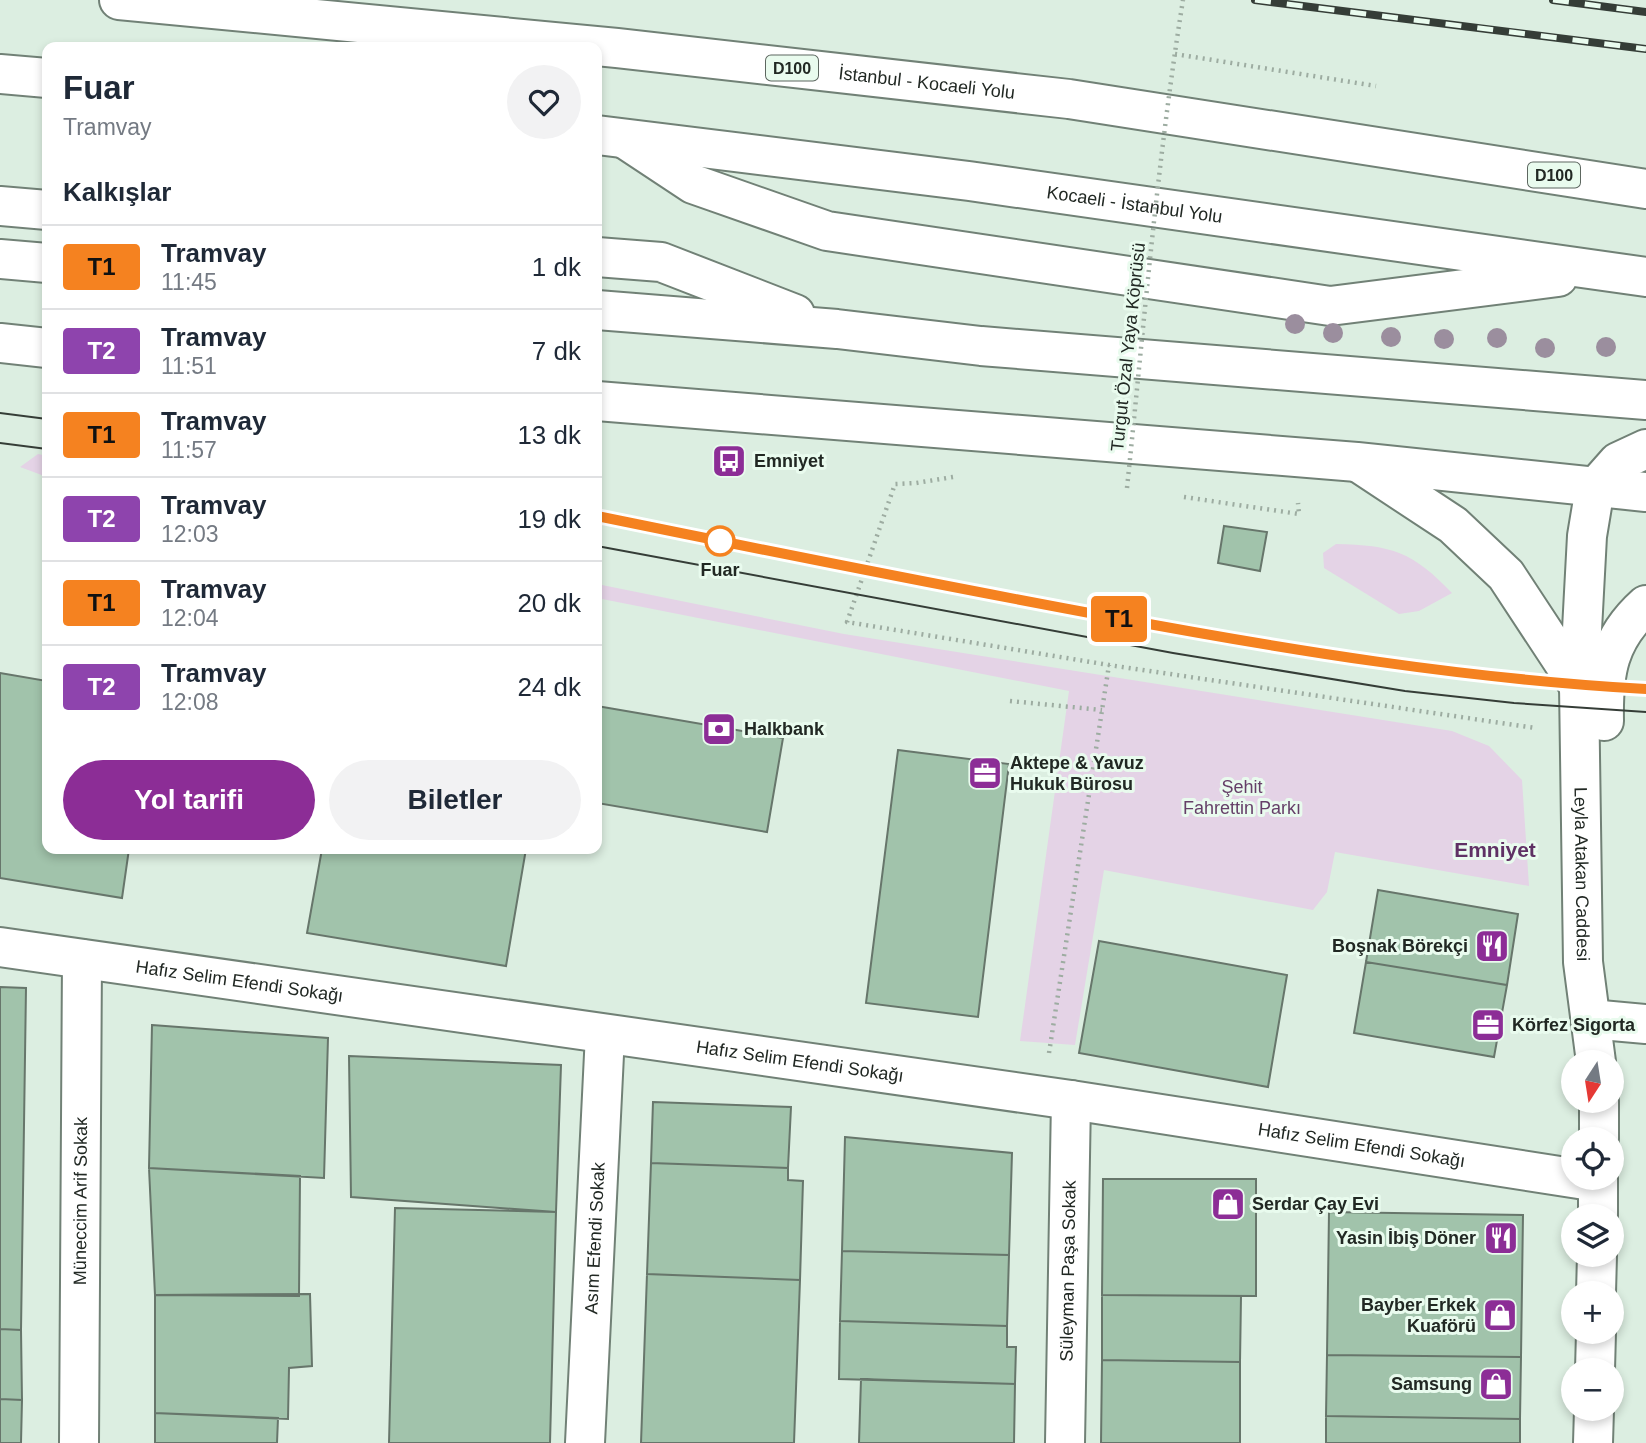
<!DOCTYPE html>
<html lang="tr">
<meta charset="utf-8">
<style>
body{margin:0;font-family:Arial,sans-serif;background:#f2f2f3;color:#1f2937;height:100vh;display:flex;flex-direction:column;font-size:26px;white-space:nowrap}
*{box-sizing:border-box;margin:0}
p{font-size:23px;color:#747a83}
.icon{flex:none;width:38px;height:38px;fill:none;stroke:currentColor;stroke-width:2;stroke-linecap:round;stroke-linejoin:round}
.map{position:relative;flex:1;overflow:hidden}
.sheet{position:absolute;left:42px;top:42px;width:560px;height:812px;display:flex;flex-direction:column;background:#fff;border-radius:14px;box-shadow:0 4px 10px #0003}
.sheet>*{flex:none}
.badge{padding:0 14px;border-radius:5px;font-size:24px;line-height:46px}
.needle{width:46px;rotate:192deg}
.tools{position:absolute;left:1561px;top:1050px;display:grid;gap:14px}
.tools a{display:grid;place-items:center;width:63px;height:63px;border-radius:50%;background:#fff;box-shadow:0 4px 10px #0003;font-size:35px}
.map>.badge{position:absolute;translate:-50% -50%;box-shadow:0 0 0 4px #fff}
h2{padding:0 21px;font-size:26px;line-height:63px}
.round{display:grid;place-items:center;flex:none;width:74px;height:74px;border-radius:37px;background:#f2f2f3}
.overview{display:flex;align-items:center;justify-content:space-between;height:119px;padding:0 21px}
h1{font-size:33px;font-weight:700;line-height:52px}
.button{display:flex;gap:14px;margin-top:auto;padding:14px 21px}
.button a{flex:1;height:80px;border-radius:42px;background:#8c2d96;color:#fff;font-size:28px;font-weight:700;line-height:80px;text-align:center}
.button a+a{background:#f2f2f3;color:#1f2937}
ul{padding:0;list-style:none}
li{display:flex;align-items:center;gap:21px;height:84px;padding:0 21px;border-top:2px solid #e0e1e3}
li div{flex:1}
li b{display:block;font-size:26px}
li em{font-style:normal}
li .badge{min-width:77px;font-weight:700;text-align:center}
.map>svg:first-child{display:block}
</style>
<div class="map">
<svg width="1646" height="1443" viewBox="0 0 1646 1443">
<rect width="100%" height="100%" fill="#dceee1"/>
<path fill="#e4d3e6" d="M38,454l9,2v21l-27,-10z
M1336,544c56,1 77,8 116,49l-33,18 -20,3 -75,-46 -1,-15z
M597,584l247,50 608,97 37,15 33,34 7,106 -194,-34 -8,40 -14,18 -209,-40 -29,175 -55,-4 49,-350 -472,-93z"/>
<path fill="#a1c3ab" stroke="#67766b" stroke-width="2" d="M1224,526l43,6 -7,39 -42,-8z
M0,673l47,8v168h82l-7,49 -122,-20z
M597,706l186,32 -16,94 -170,-29z
M898,750l111,14 -31,253 -112,-14z
M322,849h204l-20,117 -199,-33z
M1378,890l140,24 -11,71 -141,-23z
M1099,941l188,34 -19,112 -189,-34z
M1366,962l141,23 -13,72 -140,-24z
M0,987l26,1 -5,342 -21,-1z
M152,1025l176,13 -4,140 -175,-10z
M349,1056l212,9 -5,147 -205,-15z
M653,1102l138,5 -3,61 -137,-5z
M845,1137l167,16 -3,102 -167,-4z
M651,1163l137,5v12l15,1 -3,99 -153,-6z
M149,1168l151,8 -1,120 -144,-1z
M1103,1179h153v117l-154,-1z
M395,1208l161,4 -6,231h-161z
M1329,1212l194,3 -2,142 -194,-2z
M842,1251l167,4 -2,71 -167,-5z
M647,1274l153,6 -6,163h-153z
M310,1294l2,72 -23,2 -1,51 -133,-6v-118z
M1102,1295l139,1 -1,66 -138,-2z
M840,1321l167,5v21h9l-1,37 -176,-5z
M0,1329l21,1 1,70 -22,-1z
M1327,1355l194,2 -1,62 -194,-3z
M1102,1360l138,2v81h-139z
M861,1379l154,5 -1,59h-155z
M0,1399l22,1 -1,43h-21z
M155,1413l123,5 -1,25h-122z
M1326,1416l194,3v24h-194z"/>
<g fill="none" stroke-linecap="round" stroke-linejoin="round">
<g stroke="#718176" stroke-width="42">
<g id="street">
<path id="s1" d="M0,947l1071,153 527,82"/>
<path d="M1590,1019l56,5"/>
<path id="s2" d="M79,1443l3,-484"/>
<path id="s3" d="M585,1443l20,-409"/>
<path id="s4" d="M1065,1443l6,-343"/>
</g>
</g>
<g stroke="#718176" stroke-width="42">
<g id="primary">
<path d="M0,206l47,4"/>
<path d="M597,257l64,5 134,52"/>
<path d="M0,259l47,4"/>
<path d="M597,310l240,19 144,17 665,54"/>
<path d="M0,343l47,5"/>
<path d="M597,401l760,61 289,30"/>
<path d="M1362,465l91,60 53,50 73,111"/>
<path id="s5" d="M1595,488l-8,48 -8,150 4,276 13,100"/>
<path d="M1595,488l23,-26 28,-13"/>
<path d="M1604,721c-1,-48 4,-82 42,-116"/>
<path d="M1599,1139v-38"/>
<path d="M1598,1216v-38"/>
<path d="M1596,1293l1,-38"/>
<path d="M1595,1370l1,-38"/>
<path d="M1593,1443l1,-34"/>
</g>
</g>
<g stroke="#718176" stroke-width="42">
<g id="highway">
<path id="s6" d="M119,0l498,48 452,51 577,90"/>
<path d="M0,74l47,4"/>
<path id="s7" d="M597,135l372,46 677,96"/>
<path d="M628,141l65,43 134,47 503,75 228,-29"/>
</g>
</g>
<path stroke="#9daca1" stroke-width="4.5" stroke-dasharray="2 5" stroke-linecap="butt" d="M1175,54l201,32
M953,477l-37,6 -21,1 -48,138 262,43 426,63
M1184,497l115,17 -1,-11
M1010,701l92,9
M1049,1053l60,-388"/>
<use href="#street" stroke="#fff" stroke-width="38"/>
<use href="#primary" stroke="#fff" stroke-width="38"/>
<use href="#highway" stroke="#fff" stroke-width="38"/>
<path stroke="#353d37" stroke-width="2" d="M0,413l47,6
M0,443l47,6
M597,516c220,45 440,91 662,126 128,21 257,40 387,47
M597,546l576,107 232,38 109,12 132,9"/>
<g stroke="#353d37" stroke-width="8">
<path id="rail" d="M1255,0l391,49
M1553,0l93,12"/>
</g>
<use href="#rail" stroke="#e9fbee" stroke-width="5" stroke-dasharray="16" stroke-linecap="butt"/>
<path stroke="#9daca1" stroke-width="4.5" stroke-dasharray="2 5" stroke-linecap="butt" d="M1127,488c17,-163 30,-326 56,-488"/>
</g>
<g fill="#9b8e9e">
<circle cx="1295" cy="324" r="10"/>
<circle cx="1333" cy="333" r="10"/>
<circle cx="1391" cy="337" r="10"/>
<circle cx="1497" cy="338" r="10"/>
<circle cx="1444" cy="339" r="10"/>
<circle cx="1606" cy="347" r="10"/>
<circle cx="1545" cy="348" r="10"/>
</g>
<g fill="none" stroke-linecap="round" stroke-linejoin="round">
<g stroke="#fff" stroke-width="16">
<path id="line" d="M597,516c171,35 342,69 514,101 177,33 355,62 535,72"/>
</g>
<use href="#line" stroke="#f58220" stroke-width="10"/>
</g>
<defs>
<g id="bus-square" transform="scale(1.75)"><rect x="-9" y="-9" width="18" height="18" rx="4" fill="#8c2d96" stroke="#e9fbee"/><path d="M-5-6H5V4H4V6H2V4H-2V6H-4V4H-5ZM-3.5-4V0h7V-4ZM-3.5 1.2v1.5H-2V1.2ZM2 1.2v1.5H3.5V1.2Z" fill="#fff"/></g>
<g id="bank-square" transform="scale(1.75)"><rect x="-9" y="-9" width="18" height="18" rx="4" fill="#8c2d96" stroke="#e9fbee"/><path d="M-6-4H6V4H-6ZM0-2.3a2.3 2.3 0 1 0 0 4.6a2.3 2.3 0 1 0 0-4.6Z" fill="#fff"/></g>
<g id="office-square" transform="scale(1.75)"><rect x="-9" y="-9" width="18" height="18" rx="4" fill="#8c2d96" stroke="#e9fbee"/><path d="M-6-3h4V-5.5h4V-3h4V5H-6ZM-1-4.5V-3h2v-1.5ZM-6 0V1H6V0Z" fill="#fff"/></g>
<g id="restaurant-square" transform="scale(1.75)"><rect x="-9" y="-9" width="18" height="18" rx="4" fill="#8c2d96" stroke="#e9fbee"/><path d="M-5-6h1v4h1v-4h1v4h1v-4h1v5L-1.5 .5V6h-2V.5L-5-1ZM5-6V6H3V1.5H1.5Q1.5-4 5-6Z" fill="#fff"/></g>
<g id="shop-square" transform="scale(1.75)"><rect x="-9" y="-9" width="18" height="18" rx="4" fill="#8c2d96" stroke="#e9fbee"/><path d="M-5-2.5h2.3a2.7 3.5 0 0 1 5.4 0H5L5.5 6h-11ZM-1.5-2.5h3a1.5 2.3 0 0 0-3 0Z" fill="#fff"/></g>
</defs>
<g fill-rule="evenodd">
<use href="#bus-square" x="729" y="461"/>
<use href="#bank-square" x="719" y="729"/>
<use href="#office-square" x="985" y="773"/>
<use href="#restaurant-square" x="1492" y="946"/>
<use href="#office-square" x="1488" y="1025"/>
<use href="#shop-square" x="1228" y="1204"/>
<use href="#restaurant-square" x="1501" y="1238"/>
<use href="#shop-square" x="1500" y="1315"/>
<use href="#shop-square" x="1496" y="1384"/>
</g>
<circle fill="#fff" stroke="#f58220" stroke-width="3.5" cx="720" cy="541" r="14"/>
<g text-anchor="middle" dominant-baseline="central" stroke-width="6" stroke-linejoin="round" paint-order="stroke">
<g fill="#e9fbee" stroke="#5d6760" stroke-width="2">
<rect x="766" y="55.5" width="52" height="25" rx="5"/>
<rect x="1528" y="162.5" width="52" height="25" rx="5"/>
</g>
<g font-size="16" font-weight="bold" fill="#212823">
<text x="792" y="68">D100</text>
<text x="1554" y="175">D100</text>
</g>
<g font-size="18" fill="#212823" stroke="#e9fbee">
<text stroke="none"><textPath href="#s6" startOffset="812">İstanbul - Kocaeli Yolu</textPath></text>
<text stroke="none"><textPath href="#s7" startOffset="542">Kocaeli - İstanbul Yolu</textPath></text>
<text transform="translate(1128 347) rotate(-84)">Turgut Özal Yaya Köprüsü</text>
<text stroke="none"><textPath href="#s5" startOffset="387">Leyla Atakan Caddesi</textPath></text>
<text stroke="none"><textPath href="#s1" startOffset="242">Hafız Selim Efendi Sokağı</textPath></text>
<text stroke="none"><textPath href="#s1" startOffset="808">Hafız Selim Efendi Sokağı</textPath></text>
<text stroke="none"><textPath href="#s1" startOffset="1376">Hafız Selim Efendi Sokağı</textPath></text>
<text stroke="none"><textPath href="#s2" startOffset="242">Müneccim Arif Sokak</textPath></text>
<text stroke="none"><textPath href="#s3" startOffset="205">Asım Efendi Sokak</textPath></text>
<text stroke="none"><textPath href="#s4" startOffset="172">Süleyman Paşa Sokak</textPath></text>
</g>
<g font-size="18" font-weight="bold" fill="#212823" stroke="#e9fbee" text-anchor="start">
<text x="754" y="461">Emniyet</text>
<text x="744" y="729">Halkbank</text>
<text x="1010" y="763">Aktepe &amp; Yavuz<tspan x="1010" dy="21">Hukuk Bürosu</tspan></text>
<text x="1468" y="946" text-anchor="end">Boşnak Börekçi</text>
<text x="1512" y="1025">Körfez Sigorta</text>
<text x="1252" y="1204">Serdar Çay Evi</text>
<text x="1476" y="1238" text-anchor="end">Yasin İbiş Döner</text>
<text x="1476" y="1305" text-anchor="end">Bayber Erkek<tspan x="1476" dy="21">Kuaförü</tspan></text>
<text x="1472" y="1384" text-anchor="end">Samsung</text>
</g>
<g font-size="18" font-weight="bold" fill="#212823" stroke="#e9fbee">
<text x="720" y="570">Fuar</text>
</g>
<g font-size="18" fill="#653f68" stroke="#e9fbee">
<text x="1242" y="787">Şehit<tspan x="1242" dy="21">Fahrettin Parkı</tspan></text>
</g>
<g font-size="21" font-weight="bold" fill="#5f3164" stroke="#e9fbee">
<text x="1495" y="849">Emniyet</text>
</g>
</g>
</svg>
<div class="tools">
<a><svg class="needle" viewBox="-14 -14 28 28"><path d="M0-13l5 13h-10z" fill="#e53935"/><path d="M0 13l5-13h-10z" fill="#747a83"/></svg></a>
<a><svg class="icon" aria-label="locate" viewBox="0 0 24 24"><circle cx="12" cy="12" r="6"/><path d="M12 2v4M12 18v4M2 12h4M18 12h4"/></svg></a>
<a><svg class="icon" aria-label="layers" viewBox="0 0 24 24"><path d="M12 4l9 5-9 5-9-5zM3 14l9 5 9-5"/></svg></a>
<a>+</a>
<a>−</a>
</div>
<b class="badge" style="left:1119px;top:619px;background:#f58220;color:#111">T1</b>
<section class="sheet">
<div class="overview"><div><h1>Fuar</h1><p>Tramvay</p></div><a class="round"><svg class="icon" aria-label="heart" viewBox="0 0 24 24"><path d="M12 20l-8-8c-3-5 5-10 8-4 3-6 11-1 8 4z"/></svg></a></div>
<h2>Kalkışlar</h2>
<ul>
<li><span class="badge" style="background:#f58220;color:#111">T1</span><div><b>Tramvay</b><p>11:45</p></div><em>1 dk</em></li>
<li><span class="badge" style="background:#8e44ad;color:#fff">T2</span><div><b>Tramvay</b><p>11:51</p></div><em>7 dk</em></li>
<li><span class="badge" style="background:#f58220;color:#111">T1</span><div><b>Tramvay</b><p>11:57</p></div><em>13 dk</em></li>
<li><span class="badge" style="background:#8e44ad;color:#fff">T2</span><div><b>Tramvay</b><p>12:03</p></div><em>19 dk</em></li>
<li><span class="badge" style="background:#f58220;color:#111">T1</span><div><b>Tramvay</b><p>12:04</p></div><em>20 dk</em></li>
<li><span class="badge" style="background:#8e44ad;color:#fff">T2</span><div><b>Tramvay</b><p>12:08</p></div><em>24 dk</em></li>
</ul>
<div class="button"><a>Yol tarifi</a><a>Biletler</a></div>
</section>
</div>
